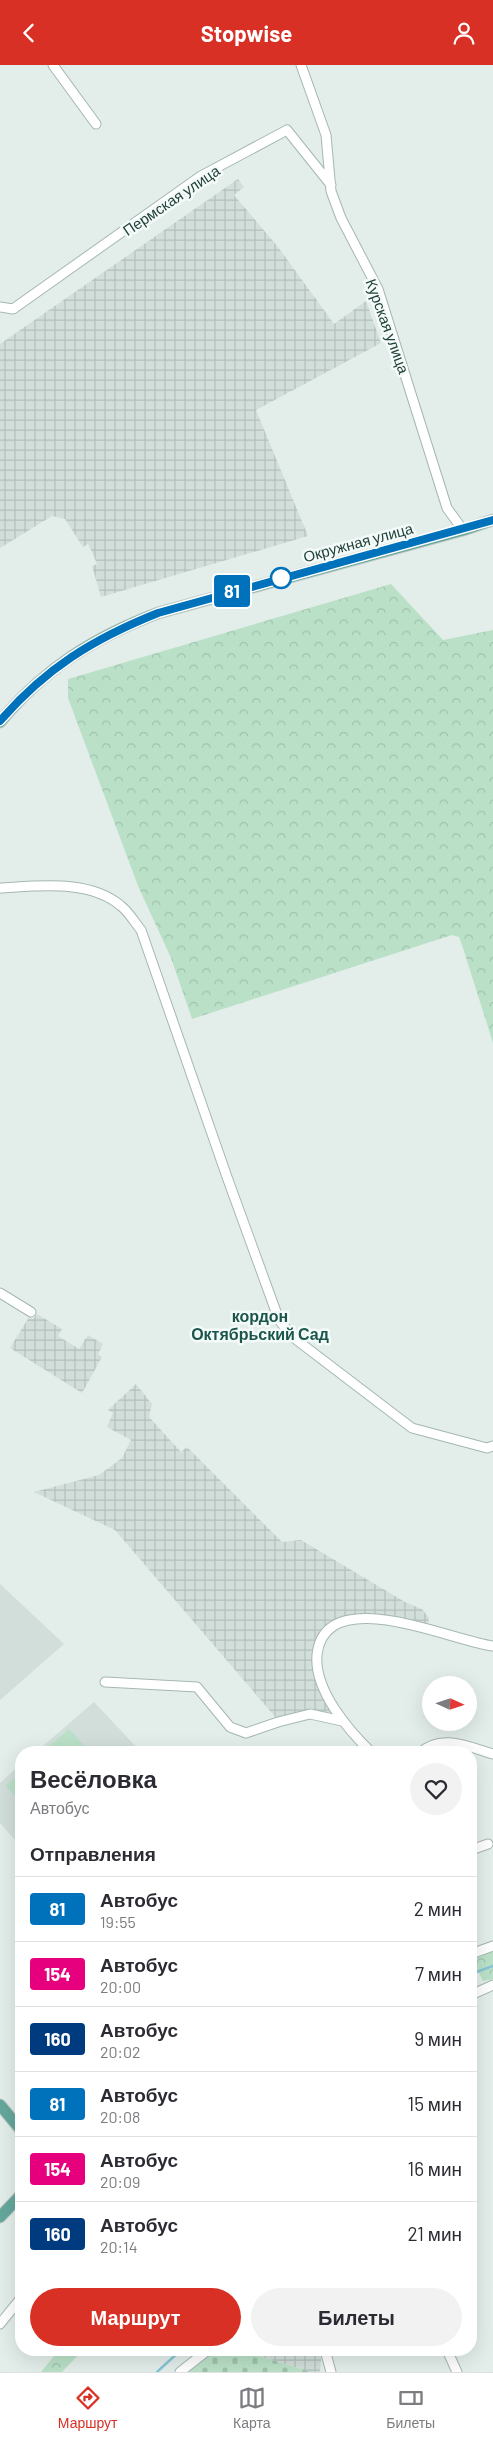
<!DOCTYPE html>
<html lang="ru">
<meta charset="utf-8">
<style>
body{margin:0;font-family:Barlow,sans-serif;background:#f2f2f3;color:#2b2b33;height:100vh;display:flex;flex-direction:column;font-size:19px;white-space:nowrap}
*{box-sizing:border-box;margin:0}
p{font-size:16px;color:#7c7c81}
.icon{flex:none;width:28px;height:28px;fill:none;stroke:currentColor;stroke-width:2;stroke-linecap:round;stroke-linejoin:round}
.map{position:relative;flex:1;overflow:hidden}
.details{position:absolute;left:15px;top:1681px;width:462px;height:610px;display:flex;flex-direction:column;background:#fff;border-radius:20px;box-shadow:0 5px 20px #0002}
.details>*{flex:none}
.badge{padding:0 10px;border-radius:4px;font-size:18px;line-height:32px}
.needle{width:32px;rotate:93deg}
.buttons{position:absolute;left:422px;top:1611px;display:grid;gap:10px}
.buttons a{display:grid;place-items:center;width:55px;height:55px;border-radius:50%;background:#fff;box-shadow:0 5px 20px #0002;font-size:25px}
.map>.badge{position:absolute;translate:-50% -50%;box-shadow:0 0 0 2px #fff}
h2{padding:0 15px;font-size:19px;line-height:45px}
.round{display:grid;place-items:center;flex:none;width:52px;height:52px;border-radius:26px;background:#f2f2f3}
.head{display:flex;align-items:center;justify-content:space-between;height:85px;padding:0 15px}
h1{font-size:24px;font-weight:700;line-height:38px}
.primary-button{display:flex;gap:10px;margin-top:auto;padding:10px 15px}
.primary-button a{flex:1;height:58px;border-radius:30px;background:#d93025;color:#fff;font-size:20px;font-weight:700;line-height:58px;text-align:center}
.primary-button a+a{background:#f2f2f3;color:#2b2b33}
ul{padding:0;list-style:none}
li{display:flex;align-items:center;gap:15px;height:65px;padding:0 15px;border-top:1px solid #e1e1e2}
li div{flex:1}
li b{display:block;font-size:19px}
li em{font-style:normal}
li .badge{min-width:55px;font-weight:700;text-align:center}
header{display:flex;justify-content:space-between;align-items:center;height:65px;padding:0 15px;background:#d93025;color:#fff;font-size:22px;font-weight:700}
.tab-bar{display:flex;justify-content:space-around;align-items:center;height:70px;border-top:1px solid #e1e1e2;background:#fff;font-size:14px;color:#7c7c81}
.tab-bar a{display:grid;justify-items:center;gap:2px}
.tab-bar .on{color:#d93025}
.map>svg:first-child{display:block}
</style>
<header><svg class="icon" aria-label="back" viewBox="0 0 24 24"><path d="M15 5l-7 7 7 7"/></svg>Stopwise<svg class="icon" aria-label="person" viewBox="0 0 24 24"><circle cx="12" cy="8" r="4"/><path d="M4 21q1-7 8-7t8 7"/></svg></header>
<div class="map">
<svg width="493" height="2307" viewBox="0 0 493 2307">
<defs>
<pattern id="industrial-grid" width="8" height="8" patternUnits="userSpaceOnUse" patternTransform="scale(1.25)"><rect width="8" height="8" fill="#d1ded9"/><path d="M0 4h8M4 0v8" fill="none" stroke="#b3c0bb"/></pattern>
<pattern id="forest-crowns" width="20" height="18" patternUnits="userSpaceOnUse" patternTransform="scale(1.25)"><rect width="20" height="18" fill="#bae1c8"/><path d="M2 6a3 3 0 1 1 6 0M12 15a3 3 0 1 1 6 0" fill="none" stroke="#a0c2ad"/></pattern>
<pattern id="cemetery-stones" width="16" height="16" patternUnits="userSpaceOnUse" patternTransform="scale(1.25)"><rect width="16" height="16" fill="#bae1c8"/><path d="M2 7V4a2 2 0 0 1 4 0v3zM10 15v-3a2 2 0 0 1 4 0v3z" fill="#a0c2ad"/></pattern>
</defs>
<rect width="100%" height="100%" fill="#e3eeea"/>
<path fill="#d1ded9" d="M0,1519l64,60 -64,56z
M94,1637l47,50 -106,1z
M21,1699v83l-21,-24v-40z"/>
<path fill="url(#industrial-grid)" d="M238,114l6,8 -10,8 44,52 56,77 32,-23 15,42 -125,67 52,126 -207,61 -9,-31 5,-2 -4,-10 -5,-10 -5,3 -18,-28 -13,-3 -52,32v-204z
M37,1249l25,15 -4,7 21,13 9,-14 15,9 -5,10 4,3 -20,36 -72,-45 19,-31 4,2z
M136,1319l16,20 -3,13 32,35 6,-5 95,95 19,-2 104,62 17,7 7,9 -1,6 -26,-7 -46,-1 -21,6 -11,7 -9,17 -2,21 20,50 -56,2 -162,-189 -81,-38 65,-17 23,-17 9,-18 -24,-13 6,-14 -5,-3z
M239,2285h83l-2,22h-9z"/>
<path fill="url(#forest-crowns)" d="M391,519l52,56 50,-10v413l-31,-98 -3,-8 -7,-2 -260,84 -21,-61 -33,-72 -70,-188v-19z
M493,1886v28l-10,2 -5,-10h-7v-11z
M59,2285h24l-21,22h-21z"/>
<path fill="url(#cemetery-stones)" d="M212,2285h27l72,22h-124z"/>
<path fill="#bae1c8" d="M69,1664l21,23h-47z
M21,1707v31l-15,-17z"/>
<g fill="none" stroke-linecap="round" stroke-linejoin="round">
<path stroke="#87c5d8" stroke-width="2.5" d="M471,1909l22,-8
M157,2307l24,-22"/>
<g stroke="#a5b7b2" stroke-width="11">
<path id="minor" d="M53,0l43,59
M301,0l25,70 5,56 10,27 37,71 69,219 16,22
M0,242l13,2 188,-133 86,-46 44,55
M0,823c38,-2 90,-9 121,18 8,6 14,17 20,24l86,247 52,143 15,18 118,90 75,20 6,-2
M0,1228l31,19
M105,1617l92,5 33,40 16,6 32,-11 32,-8 32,7
M372,1688c-24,-23 -58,-63 -55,-98 8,-74 137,-13 176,-9
M420,1688c21,-20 49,-6 73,1
M471,1785l17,-6
M471,1889l22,-8
M471,1930l22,-10
M0,2259l21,-26
M325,2285l6,22
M447,2285l10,22
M180,2307l28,-22"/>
</g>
<g stroke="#c1cac8" stroke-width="13">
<path id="major" d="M0,657c45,-54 93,-84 158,-109l305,-83 30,-10
M0,2040l21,25
M0,2152l21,-22"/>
</g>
<use href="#minor" stroke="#fff" stroke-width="9"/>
<use href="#major" stroke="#64a79b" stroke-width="11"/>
</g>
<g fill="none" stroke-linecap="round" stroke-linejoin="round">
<g stroke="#fff" stroke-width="11">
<path id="line" d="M0,656c46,-53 93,-82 158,-108l335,-93"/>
</g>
<use href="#line" stroke="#0072bc" stroke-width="8"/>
</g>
<circle fill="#fff" stroke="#0072bc" stroke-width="2.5" cx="281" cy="513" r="10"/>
<g text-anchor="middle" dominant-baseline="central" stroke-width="5" stroke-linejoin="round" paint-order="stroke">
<g font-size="15" fill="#21413b" stroke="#f4faf8">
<text transform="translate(171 135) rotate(-34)">Пермская улица</text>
<text transform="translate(388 261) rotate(70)">Курская улица</text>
<text transform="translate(358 477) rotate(-15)">Окружная улица</text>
</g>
<g font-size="16" font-weight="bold" fill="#1b564c" stroke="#f4faf8">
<text x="260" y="1250">кордон<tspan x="260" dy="18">Октябрьский Сад</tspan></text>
</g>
</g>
</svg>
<div class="buttons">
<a><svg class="needle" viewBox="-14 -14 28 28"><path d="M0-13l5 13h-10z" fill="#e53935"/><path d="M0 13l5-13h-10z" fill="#7c7c81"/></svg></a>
</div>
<b class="badge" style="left:232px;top:526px;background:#0072bc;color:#fff">81</b>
<section class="details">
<div class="head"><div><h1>Весёловка</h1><p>Автобус</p></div><a class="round"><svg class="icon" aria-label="heart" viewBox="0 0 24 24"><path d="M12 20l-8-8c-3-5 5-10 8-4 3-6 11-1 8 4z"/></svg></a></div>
<h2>Отправления</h2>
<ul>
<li><span class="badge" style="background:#0072bc;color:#fff">81</span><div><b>Автобус</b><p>19:55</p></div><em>2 мин</em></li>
<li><span class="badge" style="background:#e6007e;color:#fff">154</span><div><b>Автобус</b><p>20:00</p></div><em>7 мин</em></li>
<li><span class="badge" style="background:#003b80;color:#fff">160</span><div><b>Автобус</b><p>20:02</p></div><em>9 мин</em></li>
<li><span class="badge" style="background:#0072bc;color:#fff">81</span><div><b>Автобус</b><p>20:08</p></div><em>15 мин</em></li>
<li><span class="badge" style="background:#e6007e;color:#fff">154</span><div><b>Автобус</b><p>20:09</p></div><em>16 мин</em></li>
<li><span class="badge" style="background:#003b80;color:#fff">160</span><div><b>Автобус</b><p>20:14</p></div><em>21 мин</em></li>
</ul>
<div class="primary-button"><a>Маршрут</a><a>Билеты</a></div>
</section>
</div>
<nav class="tab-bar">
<a class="on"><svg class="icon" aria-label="directions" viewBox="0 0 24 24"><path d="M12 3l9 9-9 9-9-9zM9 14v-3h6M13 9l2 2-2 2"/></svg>Маршрут</a>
<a><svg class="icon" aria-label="map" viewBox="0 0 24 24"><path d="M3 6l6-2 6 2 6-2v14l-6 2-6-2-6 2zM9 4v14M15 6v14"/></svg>Карта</a>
<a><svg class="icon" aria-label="tickets" viewBox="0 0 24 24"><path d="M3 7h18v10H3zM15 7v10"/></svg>Билеты</a>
</nav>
